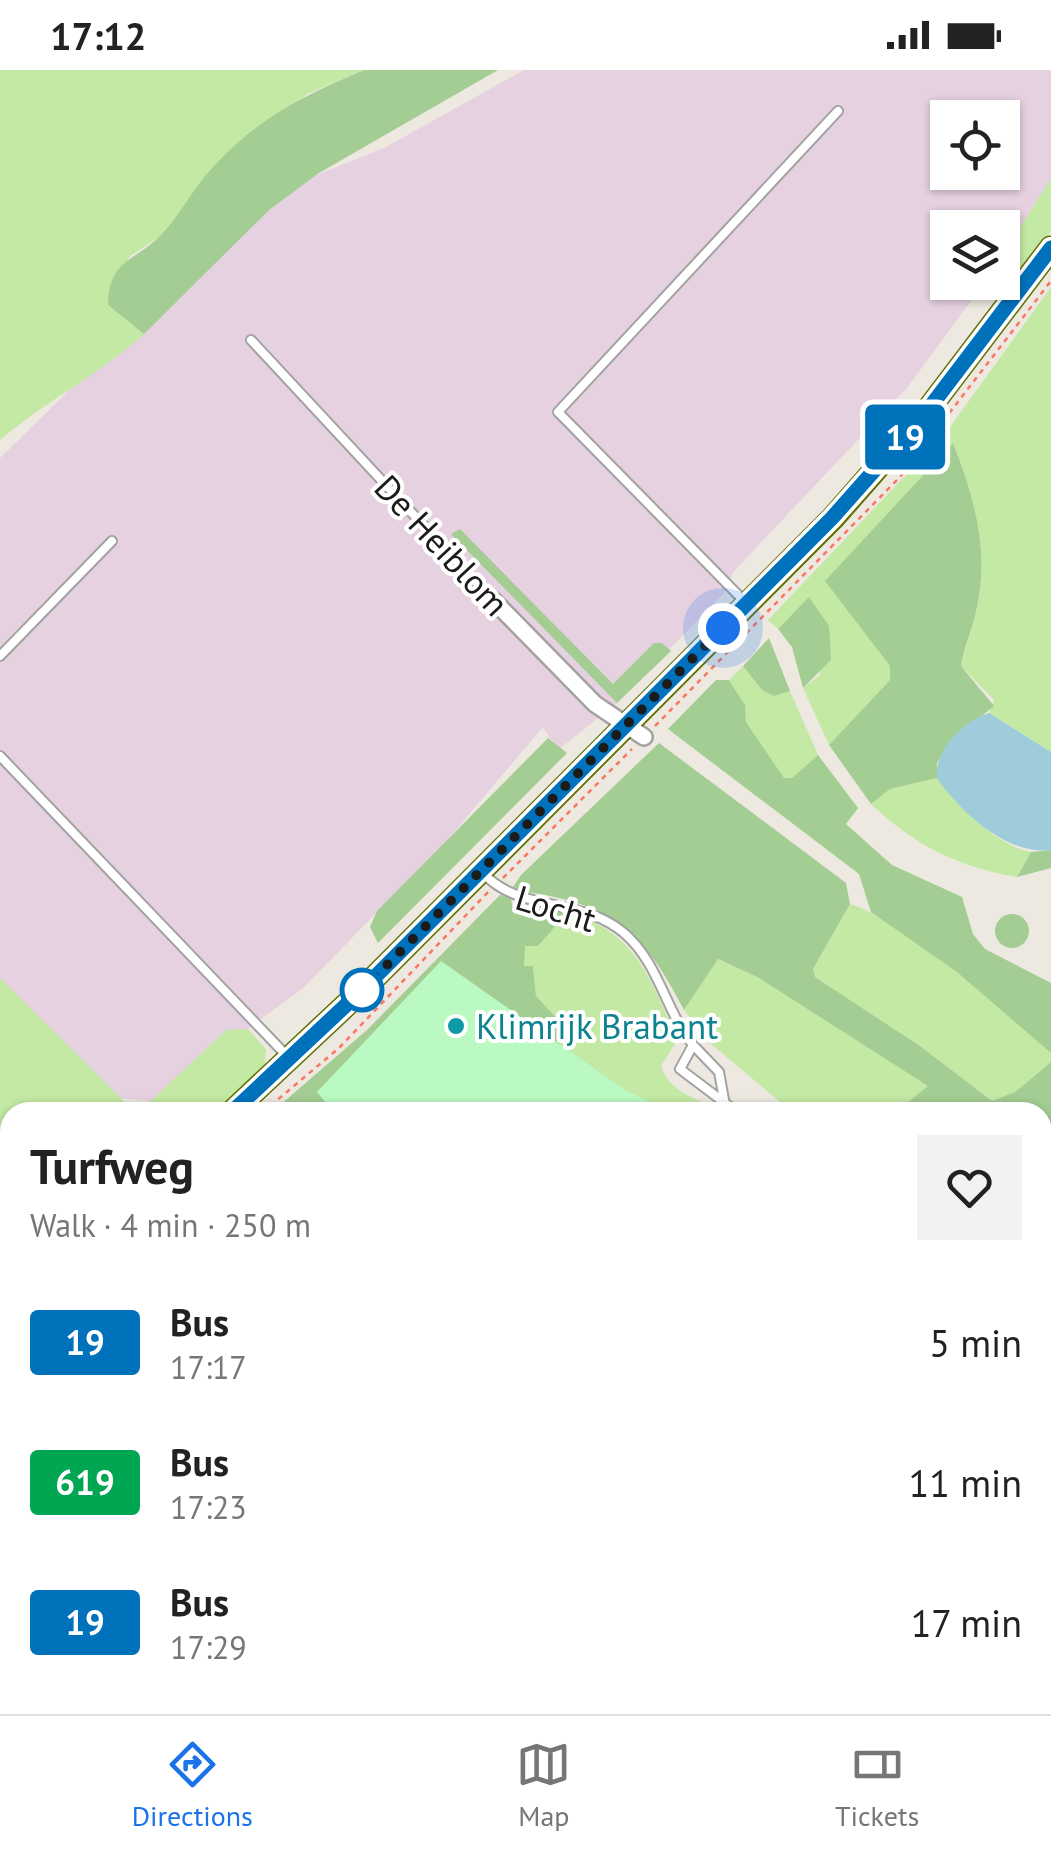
<!DOCTYPE html>
<meta charset="utf-8">
<style>
body{margin:0;font-family:"PT Sans",sans-serif;background:#f2f2f2;color:#222;height:100vh;display:flex;flex-direction:column;font-size:38px;white-space:nowrap}
*{box-sizing:border-box;margin:0}
p{font-size:32px;color:#767676}
.icon{flex:none;width:55px;height:55px;fill:none;stroke:currentColor;stroke-width:2;stroke-linecap:round;stroke-linejoin:round}
.map{position:relative;flex:1;overflow:hidden}
.details{position:absolute;left:0px;top:1032px;width:1052px;height:612px;display:flex;flex-direction:column;background:#fff;border-radius:30px 30px 0 0;box-shadow:0 2px 8px #0004}
.details>*{flex:none}
.badge{padding:0 20px;border-radius:8px;font-size:35px;line-height:65px}
.buttons{position:absolute;left:930px;top:30px;display:grid;gap:20px}
.buttons a{display:grid;place-items:center;width:90px;height:90px;border-radius:0px;background:#fff;box-shadow:0 2px 8px #0004;font-size:50px}
.you{position:absolute;width:50px;height:50px;margin:-25px;border:8px solid #fff;border-radius:50%;background:#1a73e8;box-shadow:0 0 0 15px #1a73e833}
.map>.badge{position:absolute;translate:-50% -50%;box-shadow:0 0 0 5px #fff}
.round{display:grid;place-items:center;flex:none;width:105px;height:105px;border-radius:0px;background:#f2f2f2}
.headline{display:flex;align-items:center;justify-content:space-between;height:170px;padding:0 30px}
h1{font-size:48px;font-weight:700;line-height:75px}
ul{padding:0;list-style:none}
li{display:flex;align-items:center;gap:30px;height:140px;padding:0 30px}
li div{flex:1}
li b{display:block;font-size:38px}
li em{font-style:normal}
li .badge{min-width:110px;font-weight:700;text-align:center}
.status{display:flex;justify-content:space-between;align-items:center;height:70px;padding:0 50px;background:#fff;direction:ltr}
.status svg{height:28px;fill:currentColor}
.tab-bar{display:flex;justify-content:space-around;align-items:center;height:140px;border-top:2px solid #e0e0e0;background:#fff;font-size:28px;color:#767676}
.tab-bar a{display:grid;justify-items:center;gap:5px}
.tab-bar .selected{color:#1a73e8}
.map>svg:first-child{display:block}
</style>
<div class="status"><b>17:12</b><svg viewBox="0 0 49 12"><path d="M0 12V9h3v3zM5 12V6h3v6zM10 12V3h3v9zM15 12V0h3v12zM26 1h20v11H26zM47 4h2v5h-2z"/></svg></div>
<div class="map">
<svg width="1051" height="1644" viewBox="0 0 1051 1644">
<rect width="100%" height="100%" fill="#ede9e0"/>
<path fill="#e6d1e1" fill-rule="evenodd" d="M524,0h527v109l-48,76 -1,-27h-54v54l36,1 -77,105 -173,183 -10,22 -107,110 -59,47 -15,-23 -99,117 -141,144 -152,113 -42,-4 -109,-106v-533l269,-264 115,-46zM948,48h54v54h-54z"/>
<path fill="#c4e9a4" d="M0,0h364l-57,24 -148,143 -30,20 -21,48 36,29c-44,40 -98,67 -144,106z
M1051,109v52l-33,47h-15l-1,-23z
M1051,217v465l-62,-39 5,-13 -33,-34c4,-18 11,-35 15,-53 14,-59 -1,-115 -23,-170l-127,138 64,85v14l-61,65 -26,-57 17,-13 -11,-77 -31,31 -10,-9 177,-186z
M743,596l19,24 12,6 16,-5 28,64 -26,23h-8l-38,-56 -1,-17 -16,-25z
M937,708c19,26 61,69 94,74l-14,25c-59,-10 -103,-32 -146,-73l19,-15z
M850,834c53,16 145,100 191,138l10,11v9l-36,30 -23,9 -72,-55 -105,-69 -2,-8z
M568,842c71,22 81,67 110,127l-17,27c8,27 42,36 66,46h-145l-24,-60 6,-26 -28,-30 -3,-29h-9v-21h14z
M717,889l42,19 170,108 -33,26h-104l-82,-69 -26,-33z
M0,908l135,134h-125v112l-10,-9z
M248,959l18,20 -1,17 -47,46h-79l87,-82z"/>
<path fill="#a3cd93" d="M364,0h134l-179,103 -50,37 -125,124 -36,-29c1,-45 24,-42 51,-68 18,-18 31,-43 47,-62 46,-54 94,-78 158,-105z
M953,373c22,55 37,110 23,169 -4,18 -12,36 -15,54l33,40 -45,37 -12,20v15l-47,11 -19,15 -42,-59 61,-65v-14l-65,-85z
M460,459l153,155 41,-41h8l9,8 -54,52 -166,-169z
M809,527l20,29 2,34 -28,28 -11,-41 -14,-18z
M769,568l21,53 -16,5 -12,-6 -19,-24z
M716,610h13l16,25 1,17 38,56h8l26,-23 40,53 -12,16 46,41 70,32 11,37 12,15 66,34v70l-94,-81 -86,-60 -12,-38 -191,-145z
M548,668l19,15 -189,190 -8,-16 7,-16z
M659,673l187,140 4,21 -37,65 2,8 105,69 72,55 23,-9 36,-30v330l-9,-2v-278h-146l32,-26 -169,-108 -41,-19 -34,51c-43,-85 -78,-109 -173,-120l10,-15z
M1051,780v18l-34,9 14,-25z
M500,825l11,2 1,9 56,6 -30,34h-13l-1,20h9l3,30 28,30 -6,26 -109,60h-177l95,-82z
M995 861a17 17 0 1 1 34 0a17 17 0 1 1-34 0Z
M0,1162l10,8v71l-10,9z"/>
<path fill="#baf9c1" d="M441,891l184,129 47,22h-339l-16,-20z
M1043,1290h8v354h-1051v-317l10,-10v318h1032z"/>
<path fill="#9fccdb" d="M989,643l62,39v98c-43,6 -90,-37 -114,-72 -3,-29 27,-57 52,-65z"/>
<g fill="none" stroke-linecap="round" stroke-linejoin="round">
<g stroke="#a2a2a2" stroke-width="12">
<path id="lane" d="M251,270l241,259
M747,534l-189,-192 280,-301
M0,586l112,-115
M0,686l287,300
M484,804c37,39 98,23 140,59 35,30 41,77 69,112l-13,24 57,43
M693,975l26,27 6,33
M1042,1328l9,3"/>
</g>
<g stroke="#a2a2a2" stroke-width="20">
<path id="street" d="M492,529l103,105 49,33
M0,1155l10,8
M794,1635l9,9"/>
</g>
<g stroke="#617004" stroke-width="25">
<path id="secondary" d="M232,1042l129,-121 472,-473 94,-107 124,-163
M0,1300l10,-13"/>
</g>
<path stroke="#fb7662" stroke-width="2.5" stroke-dasharray="5 5" stroke-linecap="butt" d="M655,656l245,-249 151,-196
M503,808l129,-129
M263,1042l76,-64 151,-158
M0,1262l10,-10
M0,1542l10,2
M248,1635l8,9
M449,1635l7,9
M621,1635l15,9
M91,1644l11,-9
M364,1644l4,-9
M374,1644l5,-9"/>
<use href="#lane" stroke="#fff" stroke-width="8"/>
<use href="#street" stroke="#fff" stroke-width="15"/>
<use href="#secondary" stroke="#f4fab1" stroke-width="20"/>
</g>
<g fill="none" stroke-linecap="round" stroke-linejoin="round">
<g stroke="#fff" stroke-width="22">
<path id="line" d="M232,1042l129,-121 471,-473 95,-107 124,-163"/>
</g>
<use href="#line" stroke="#0072bc" stroke-width="15"/>
<path stroke="#1b1b1b" stroke-width="10" stroke-dasharray="0 18" d="M362,920l361,-362"/>
</g>
<circle fill="#fff" stroke="#0072bc" stroke-width="5" cx="362" cy="920" r="20"/>
<circle fill="#0f9aa8" stroke="#fff" stroke-width="4" cx="456" cy="956" r="10"/>
<g text-anchor="middle" dominant-baseline="central" stroke-width="8" stroke-linejoin="round" paint-order="stroke">
<g font-size="35" fill="#1b1b1b" stroke="#fff">
<text transform="translate(442 475) rotate(47)">De Heiblom</text>
<text transform="translate(556 838) rotate(17)">Locht</text>
</g>
<g font-size="35" fill="#0d838f" stroke="#fff" text-anchor="start">
<text x="476" y="956">Klimrijk Brabant</text>
</g>
</g>
</svg>
<div class="buttons">
<a><svg class="icon" aria-label="locate" viewBox="0 0 24 24"><circle cx="12" cy="12" r="6"/><path d="M12 2v4M12 18v4M2 12h4M18 12h4"/></svg></a>
<a><svg class="icon" aria-label="layers" viewBox="0 0 24 24"><path d="M12 4l9 5-9 5-9-5zM3 14l9 5 9-5"/></svg></a>
</div>
<div class="you" style="left:723px;top:558px"></div>
<b class="badge" style="left:905px;top:367px;background:#0072bc;color:#fff">19</b>
<section class="details">
<div class="headline"><div><h1>Turfweg</h1><p>Walk · 4 min · 250 m</p></div><a class="round"><svg class="icon" aria-label="heart" viewBox="0 0 24 24"><path d="M12 20l-8-8c-3-5 5-10 8-4 3-6 11-1 8 4z"/></svg></a></div>
<ul>
<li><span class="badge" style="background:#0072bc;color:#fff">19</span><div><b>Bus</b><p>17:17</p></div><em>5 min</em></li>
<li><span class="badge" style="background:#00a651;color:#fff">619</span><div><b>Bus</b><p>17:23</p></div><em>11 min</em></li>
<li><span class="badge" style="background:#0072bc;color:#fff">19</span><div><b>Bus</b><p>17:29</p></div><em>17 min</em></li>
</ul>
</section>
</div>
<nav class="tab-bar">
<a class="selected"><svg class="icon" aria-label="directions" viewBox="0 0 24 24"><path d="M12 3l9 9-9 9-9-9zM9 14v-3h6M13 9l2 2-2 2"/></svg>Directions</a>
<a><svg class="icon" aria-label="map" viewBox="0 0 24 24"><path d="M3 6l6-2 6 2 6-2v14l-6 2-6-2-6 2zM9 4v14M15 6v14"/></svg>Map</a>
<a><svg class="icon" aria-label="tickets" viewBox="0 0 24 24"><path d="M3 7h18v10H3zM15 7v10"/></svg>Tickets</a>
</nav>
